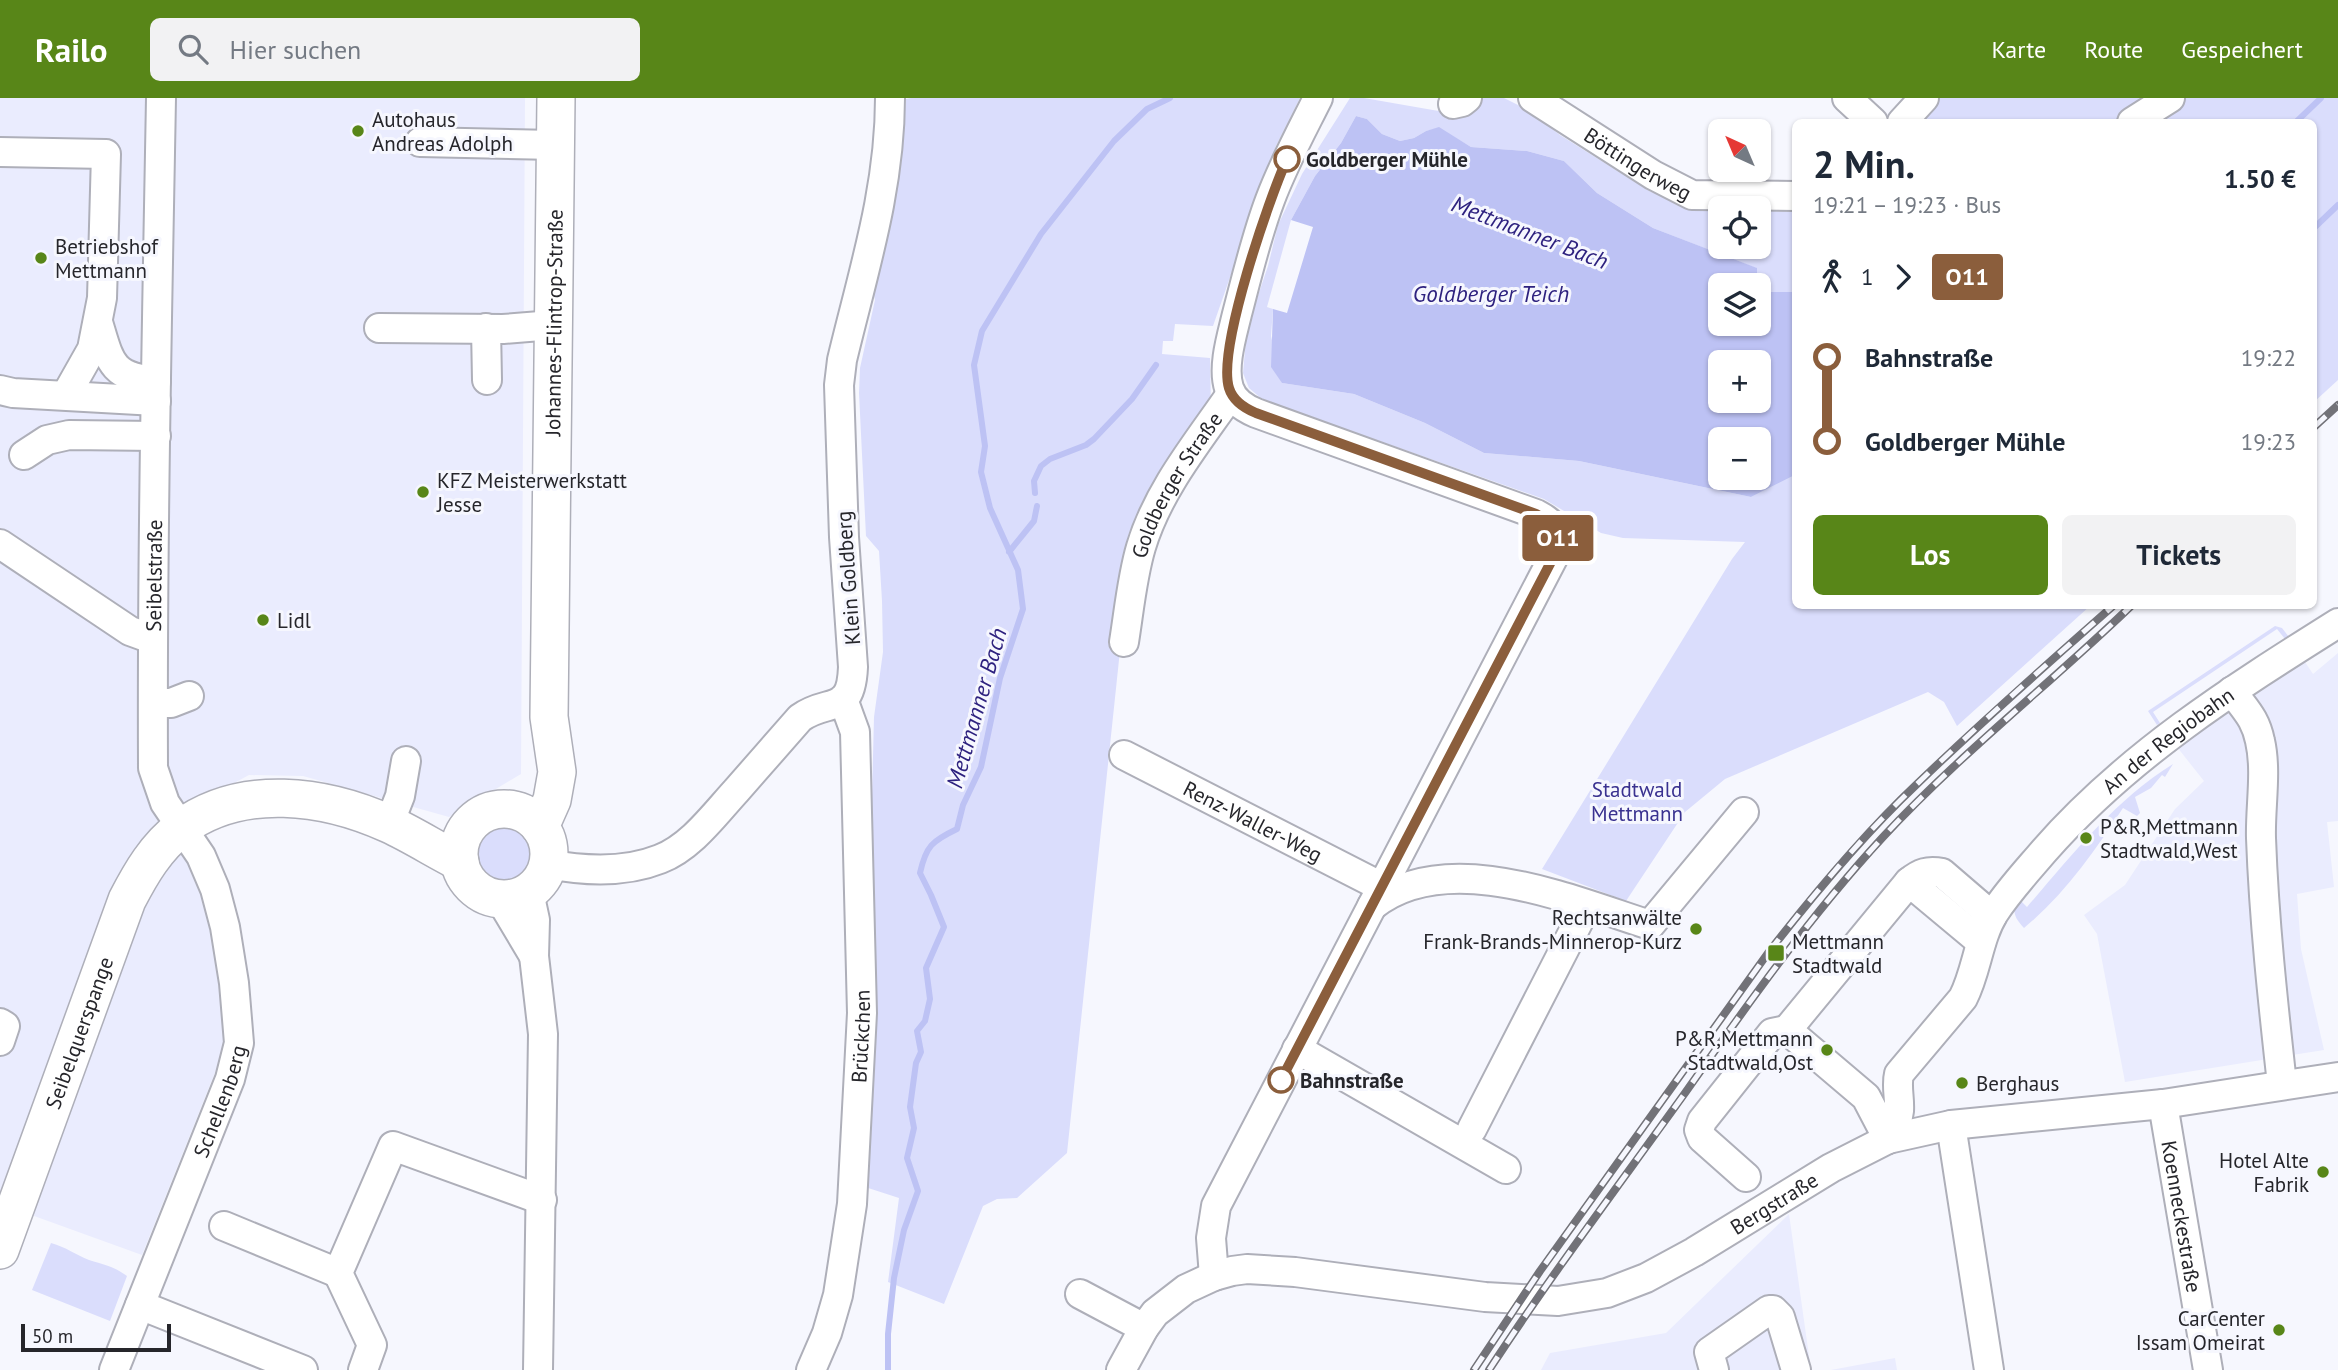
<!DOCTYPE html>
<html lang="de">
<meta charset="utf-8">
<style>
body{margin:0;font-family:"PT Sans",sans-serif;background:#f2f2f3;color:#1f2937;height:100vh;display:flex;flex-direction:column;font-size:26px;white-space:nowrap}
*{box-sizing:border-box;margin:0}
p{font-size:23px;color:#747a83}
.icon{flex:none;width:38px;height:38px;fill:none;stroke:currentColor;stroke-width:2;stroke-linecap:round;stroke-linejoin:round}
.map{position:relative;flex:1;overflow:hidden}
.details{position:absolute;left:1792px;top:21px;width:525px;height:490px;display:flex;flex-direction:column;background:#fff;border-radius:10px;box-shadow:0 2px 5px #0004}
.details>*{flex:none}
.badge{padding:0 14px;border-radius:5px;font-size:24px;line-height:46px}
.needle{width:46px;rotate:316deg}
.fabs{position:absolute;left:1708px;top:21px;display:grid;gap:14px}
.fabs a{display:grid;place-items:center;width:63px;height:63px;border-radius:10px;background:#fff;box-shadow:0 2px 5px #0004;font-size:35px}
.scale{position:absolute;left:21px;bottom:18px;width:150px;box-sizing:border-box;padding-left:7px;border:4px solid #26262b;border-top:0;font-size:19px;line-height:24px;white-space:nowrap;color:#26262b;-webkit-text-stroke:5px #f6f7fe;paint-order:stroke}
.map>.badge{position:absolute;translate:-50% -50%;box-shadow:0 0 0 4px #fff}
.legs{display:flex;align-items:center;gap:10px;height:77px;padding:0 21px;font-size:23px}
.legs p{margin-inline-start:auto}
.summary{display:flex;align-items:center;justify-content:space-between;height:119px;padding:0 21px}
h1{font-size:38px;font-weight:700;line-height:52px}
.cta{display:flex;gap:14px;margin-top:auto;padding:14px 21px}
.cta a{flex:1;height:80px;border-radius:10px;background:#588618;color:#fff;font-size:28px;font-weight:700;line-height:80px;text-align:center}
.cta a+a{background:#f2f2f3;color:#1f2937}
ul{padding:0 21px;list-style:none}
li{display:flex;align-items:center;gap:24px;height:84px;font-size:26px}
li i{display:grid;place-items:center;width:10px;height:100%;margin:0 9px;background:currentColor}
li i::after{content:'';width:18px;height:18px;margin:-9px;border:5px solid;border-radius:50%;background:#fff}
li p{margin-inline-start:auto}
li:first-child i{background:linear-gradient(#0000 50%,currentColor 0)}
li:last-child i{background:linear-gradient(currentColor 50%,#0000 0)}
header{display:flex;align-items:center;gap:42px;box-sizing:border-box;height:98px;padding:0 35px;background:#588618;color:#fff}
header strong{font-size:33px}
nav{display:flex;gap:38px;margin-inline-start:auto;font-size:24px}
.search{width:490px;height:63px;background:#f2f2f3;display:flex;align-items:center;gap:18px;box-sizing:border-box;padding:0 24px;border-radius:10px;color:#747a83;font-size:26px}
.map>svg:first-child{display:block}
</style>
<header>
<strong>Railo</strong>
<div class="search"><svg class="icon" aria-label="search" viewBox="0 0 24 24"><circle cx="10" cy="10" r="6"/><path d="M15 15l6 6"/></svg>Hier suchen</div>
<nav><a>Karte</a><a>Route</a><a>Gespeichert</a></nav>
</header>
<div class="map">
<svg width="2338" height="1272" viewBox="0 0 2338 1272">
<rect width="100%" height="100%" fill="#f6f7fe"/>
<path fill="#eaecfe" d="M0,0h525l-4,676 -72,43 -146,-41 -54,-1 -48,26 -18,27 43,137 2,75 -86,215 -141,-51 -1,2z
M2338,555v168l-11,1 7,65 -37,7 4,55 23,101 -199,32 -28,-148 -13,-19 41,-30 50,-76 29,-28 -31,-39 128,-86 12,18z
M1789,1116l22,156h-270l9,-17 116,-20z
M1895,1260l2,12h-66z"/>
<path fill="#daddfc" d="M911,0h389l-24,48 -63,180 -38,-2 -2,17h-10l-1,13 48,4 1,53 -82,154 -62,588 -50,45 -20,1 -14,7 -39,98 -56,-22 11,-84 -37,-12 12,-469 9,-65 -1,-51 -3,-50 -13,-15 -7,-143 1,-25 15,-68 -2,-9 22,-89 11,-103z
M1350,0h14l86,15 4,-15h50l24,12 32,25 91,57 60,19h9v36h39v-38l36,-2v85l-35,1 -1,-8h-2l-1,-17 -103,-40 -56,-35 -33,-32 -37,-10 -56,-4 -32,-19 -13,3 -12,7 -14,3 -18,-7 -15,-15 -11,-3 -15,27 -26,33 -24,44 -24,87 6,2 -2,27 11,47 72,11 71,29 59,30 95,8 172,36 44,-22 1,131h294l-133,120 -13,-24 -16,-10 -203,87 -40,33 -59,89 -84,-32 190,-310 13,-17 -122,-4 -22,-5 -57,-34 -281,-99 -14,-12 -6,-15 4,-45 21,-62 10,-41 24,-51z
M1933,0h225l-38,24h-206z
M2176,0h162v282l-24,22v-280h-173z
M2275,528l7,2 7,9 -4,2 -8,-10 -124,83 7,11 -3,2 -9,-14z
M2173,666l-8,13 -3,-2 -11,13 -16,9 5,16 -3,3 -14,-8c-29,44 -58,86 -99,120 -10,-11 -12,-16 -7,-31l10,10c44,-51 88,-107 146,-143z
M469 756a35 35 0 1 1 70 0a35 35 0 1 1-70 0Z
M51,1145c15,4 25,12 38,17 16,5 24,6 38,16l-17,45 -78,-31z"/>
<path fill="#bdc2f4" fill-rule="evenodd" d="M1356,18l11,3 15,15 18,7 14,-3 12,-7 13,-4 32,20 56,4 37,10 33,32 56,35 104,40v17h-37v39h39v-32h36v183l-44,22 -172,-36 -95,-8 -59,-30 -71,-29 -72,-11 -11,-16 2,-58 14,4 26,-86 -22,-7 24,-44 26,-33zM1720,264h39v39h-39zM1720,341h39v39h-39z"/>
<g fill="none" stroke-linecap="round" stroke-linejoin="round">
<path stroke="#bdc2f4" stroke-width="6" d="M2296,24l25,-24
M2314,130l24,-23
M1035,395l-1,-12 7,-15 9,-7 36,-14 8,-6 38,-40 24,-34
M1009,454l25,-31 3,-15
M888,1272v-36l6,-56 10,-48 14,-39 -11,-33 7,-30 -4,-21 6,-44 5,-11 -4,-21 8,-10 5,-22 -4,-31 18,-41 -13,-32 -11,-22c6,-27 12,-32 37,-44l6,-24 18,-38 19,-89 23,-69 -5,-39 -28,-62 -9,-36 4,-26 -11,-81 8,-34 59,-97 73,-93 33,-32 23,-11"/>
<g stroke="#aeafb9" stroke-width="32">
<g id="minor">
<path id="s1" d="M1533,0l120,77 39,20 104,1"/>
<path d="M1847,0l26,24"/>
<path d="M1453,6l9,-2 5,-4"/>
<path d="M1902,24l22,-24"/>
<path d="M2132,24l38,-24"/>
<path d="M420,44l135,3"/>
<path d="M0,54l106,2 -4,144 -10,51 -26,46"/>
<path d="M98,224c12,40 13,55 58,59"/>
<path d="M379,230l124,1 50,-4"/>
<path d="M486,230l1,52"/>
<path d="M0,292l13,3 143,8"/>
<path d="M24,357l23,-15 22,-5 87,1"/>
<path d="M0,446l130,87 22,8"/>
<path id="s2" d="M1124,544c5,-31 8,-65 17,-95 17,-57 57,-105 90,-153"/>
<path d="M2232,593c13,19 23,26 28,50 7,30 0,67 1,97 3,82 12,165 21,246"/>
<path d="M153,605h18l18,-7"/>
<path id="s3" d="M1124,657l258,132"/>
<path d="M389,726l11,-28 6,-35"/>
<path d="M548,766c36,7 77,9 112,-5 31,-12 54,-44 76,-68 21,-24 43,-49 64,-73 29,-21 51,-1 53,-51l-9,-130 -5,-152 3,-25c21,-88 48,-170 48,-262"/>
<path d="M1909,784l72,60"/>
<path d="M529,794l6,28 -1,36 9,78 -5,336"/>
<path d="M500,801l34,57"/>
<path d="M1372,808c74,-60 199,-6 278,19l94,-113"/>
<path d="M0,925l5,3 -5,15"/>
<path d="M1787,932l122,-148c11,-9 19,-12 33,-9l50,43"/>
<path d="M1787,932l79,67 22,42"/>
<path d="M1297,951l209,120"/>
<path id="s4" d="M2163,1006l45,266"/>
<path d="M1951,1027l38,245"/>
<path d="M1472,1031l115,-224"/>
<path id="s5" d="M1888,1041c5,-9 10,-17 11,-28 1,-13 -3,-25 0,-37l64,-76c14,-27 15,-59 31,-85 15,-23 33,-42 50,-62 83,-95 189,-162 294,-228"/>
<path d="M1746,1079l-44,-39 -3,-8 3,-9 70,-88 15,-3"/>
<path d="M224,1128l114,47"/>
<path d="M1214,1178l-3,-38 5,-32 337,-648c8,-24 6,-32 -17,-44l-280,-101c-12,-5 -23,-12 -27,-25 -7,-21 3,-53 8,-74 10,-38 19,-77 33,-114 13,-35 31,-68 48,-102"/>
<path d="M1080,1196l64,34"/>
<path d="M140,1207l163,65"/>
<path id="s6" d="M114,1272l116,-291 9,-36 -5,-60 -9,-56 -10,-38 -14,-33 -36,-53 -12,-35c-1,-223 4,-447 8,-670"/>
<path d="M363,1272l9,-25 -34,-72 55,-127 149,54"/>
<path id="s7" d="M811,1272l16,-37 11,-38 14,-91 10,-191 -7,-281 -12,-33"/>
<path id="s8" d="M1121,1272l23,-42 11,-15 31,-24 28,-13 18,-5 15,-2 48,3 190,25 73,4 49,-8 39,-15 48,-26 137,-84 57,-29 63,-14 212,-21 175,-27"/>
<path d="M1714,1272l-5,-18 60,-42h4l7,7 16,53"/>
</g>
</g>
<g stroke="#aeafb9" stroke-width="40">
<g id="major">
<circle cx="504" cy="756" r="45"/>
<path id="s9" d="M540,729l12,-27 5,-28 -8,-55 7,-619"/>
<path id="s10" d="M0,1152l127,-350c14,-27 29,-53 54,-72 61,-45 144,-33 208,-4 24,11 47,26 71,38"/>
</g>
</g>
<use href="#minor" stroke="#fff" stroke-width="28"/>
<use href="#major" stroke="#fff" stroke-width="37"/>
<g stroke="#727278" stroke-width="8">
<path id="rail" d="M2314,329l24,-22
M1474,1272l66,-99 228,-318c46,-59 94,-117 148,-168 64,-62 131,-121 197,-179
M1489,1272c62,-95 130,-185 196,-277 62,-88 125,-177 198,-256 77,-83 167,-153 248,-231"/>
</g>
<use href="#rail" stroke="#f6f7fe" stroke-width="5" stroke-dasharray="16" stroke-linecap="butt"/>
</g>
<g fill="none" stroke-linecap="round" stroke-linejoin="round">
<g stroke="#fff" stroke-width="16">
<path id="line-1" d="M1281,982l272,-522c8,-24 6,-32 -17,-44l-280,-101c-12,-5 -23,-12 -27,-25 -12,-39 40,-189 58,-229"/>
</g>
<use href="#line-1" stroke="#8b5e3c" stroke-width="10"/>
</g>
<g fill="#588618" stroke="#f6f7fe" stroke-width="2.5">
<circle cx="358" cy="33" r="7"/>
<circle cx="41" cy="160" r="7"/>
<circle cx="423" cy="394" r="7"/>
<circle cx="263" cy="522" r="7"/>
<circle cx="2086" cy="740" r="7"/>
<circle cx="1696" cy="831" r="7"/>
<rect x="1767" y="846" width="18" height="18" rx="3.5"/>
<circle cx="1827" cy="952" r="7"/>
<circle cx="1962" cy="985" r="7"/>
<circle cx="2323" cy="1074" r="7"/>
<circle cx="2279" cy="1232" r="7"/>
</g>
<g fill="#fff" stroke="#8b5e3c" stroke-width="3.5">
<circle cx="1287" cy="61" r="12"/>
<circle cx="1281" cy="982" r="12"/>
</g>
<g text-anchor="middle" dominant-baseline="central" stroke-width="6" stroke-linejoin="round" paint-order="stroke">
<g font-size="21" fill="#26262b" stroke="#f6f7fe" text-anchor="start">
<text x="372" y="21">Autohaus<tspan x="372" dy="24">Andreas Adolph</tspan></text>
<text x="55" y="148">Betriebshof<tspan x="55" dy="24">Mettmann</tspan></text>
<text x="437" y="382">KFZ Meisterwerkstatt<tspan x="437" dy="24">Jesse</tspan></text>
<text x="277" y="522">Lidl</text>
<text x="2100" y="728">P&amp;R,Mettmann<tspan x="2100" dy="24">Stadtwald,West</tspan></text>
<text x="1682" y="819" text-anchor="end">Rechtsanwälte<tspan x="1682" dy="24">Frank-Brands-Minnerop-Kurz</tspan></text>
<text x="1792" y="843">Mettmann<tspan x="1792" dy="24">Stadtwald</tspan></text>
<text x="1813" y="940" text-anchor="end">P&amp;R,Mettmann<tspan x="1813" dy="24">Stadtwald,Ost</tspan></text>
<text x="1976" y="985">Berghaus</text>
<text x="2309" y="1062" text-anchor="end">Hotel Alte<tspan x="2309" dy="24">Fabrik</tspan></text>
<text x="2265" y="1220" text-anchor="end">CarCenter<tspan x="2265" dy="24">Issam Omeirat</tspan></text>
</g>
<g font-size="21" font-weight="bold" fill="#26262b" stroke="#f6f7fe" text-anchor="start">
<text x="1306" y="61">Goldberger Mühle</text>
<text x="1300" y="982">Bahnstraße</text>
</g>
<g font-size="21" fill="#26262b" stroke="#f6f7fe">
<text stroke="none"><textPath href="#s1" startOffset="124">Böttingerweg</textPath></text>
<text stroke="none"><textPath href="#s9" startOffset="508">Johannes-Flintrop-Straße</textPath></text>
<text stroke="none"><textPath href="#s2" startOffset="168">Goldberger Straße</textPath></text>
<text stroke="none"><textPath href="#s6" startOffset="836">Seibelstraße</textPath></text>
<text transform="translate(848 480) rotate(-94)">Klein Goldberg</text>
<text stroke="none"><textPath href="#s5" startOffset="504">An der Regiobahn</textPath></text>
<text stroke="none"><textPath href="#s3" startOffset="145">Renz-Waller-Weg</textPath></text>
<text stroke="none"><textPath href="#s10" startOffset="231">Seibelquerspange</textPath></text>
<text stroke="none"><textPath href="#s7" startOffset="340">Brückchen</textPath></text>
<text stroke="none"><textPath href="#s6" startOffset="289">Schellenberg</textPath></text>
<text stroke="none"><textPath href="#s8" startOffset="723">Bergstraße</textPath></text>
<text stroke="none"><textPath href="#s4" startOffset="114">Koenneckestraße</textPath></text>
</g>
<g font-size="21" fill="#3a3290" stroke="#f6f7fe">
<text x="1637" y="691">Stadtwald<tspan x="1637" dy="24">Mettmann</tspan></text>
</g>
<g font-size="23" font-style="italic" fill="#2e227f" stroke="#f6f7fe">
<text transform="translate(1530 134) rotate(21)">Mettmanner Bach</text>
<text x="1491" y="195">Goldberger Teich</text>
<text transform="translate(976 610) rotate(-74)">Mettmanner Bach</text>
</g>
</g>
</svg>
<div class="fabs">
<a><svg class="needle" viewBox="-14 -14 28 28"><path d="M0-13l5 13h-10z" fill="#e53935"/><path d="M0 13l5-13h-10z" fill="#747a83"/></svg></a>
<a><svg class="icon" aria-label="locate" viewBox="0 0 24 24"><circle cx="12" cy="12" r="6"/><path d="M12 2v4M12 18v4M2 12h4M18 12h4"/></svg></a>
<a><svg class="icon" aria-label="layers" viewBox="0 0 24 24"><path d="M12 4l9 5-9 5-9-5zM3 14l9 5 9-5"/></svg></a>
<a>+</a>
<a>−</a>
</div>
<div class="scale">50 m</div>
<b class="badge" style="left:1558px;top:440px;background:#8b5e3c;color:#fff">O11</b>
<section class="details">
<div class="summary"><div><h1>2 Min.</h1><p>19:21 – 19:23 · Bus</p></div><b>1.50 €</b></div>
<div class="legs"><svg class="icon" aria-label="walk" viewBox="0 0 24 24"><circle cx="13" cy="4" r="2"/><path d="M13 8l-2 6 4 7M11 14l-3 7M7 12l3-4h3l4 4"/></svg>1<svg class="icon" aria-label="forward" viewBox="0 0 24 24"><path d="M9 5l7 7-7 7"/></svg><b class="badge" style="background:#8b5e3c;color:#fff">O11</b></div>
<ul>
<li><i style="color:#8b5e3c"></i><b>Bahnstraße</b><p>19:22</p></li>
<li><i style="color:#8b5e3c"></i><b>Goldberger Mühle</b><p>19:23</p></li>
</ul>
<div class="cta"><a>Los</a><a>Tickets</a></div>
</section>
</div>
